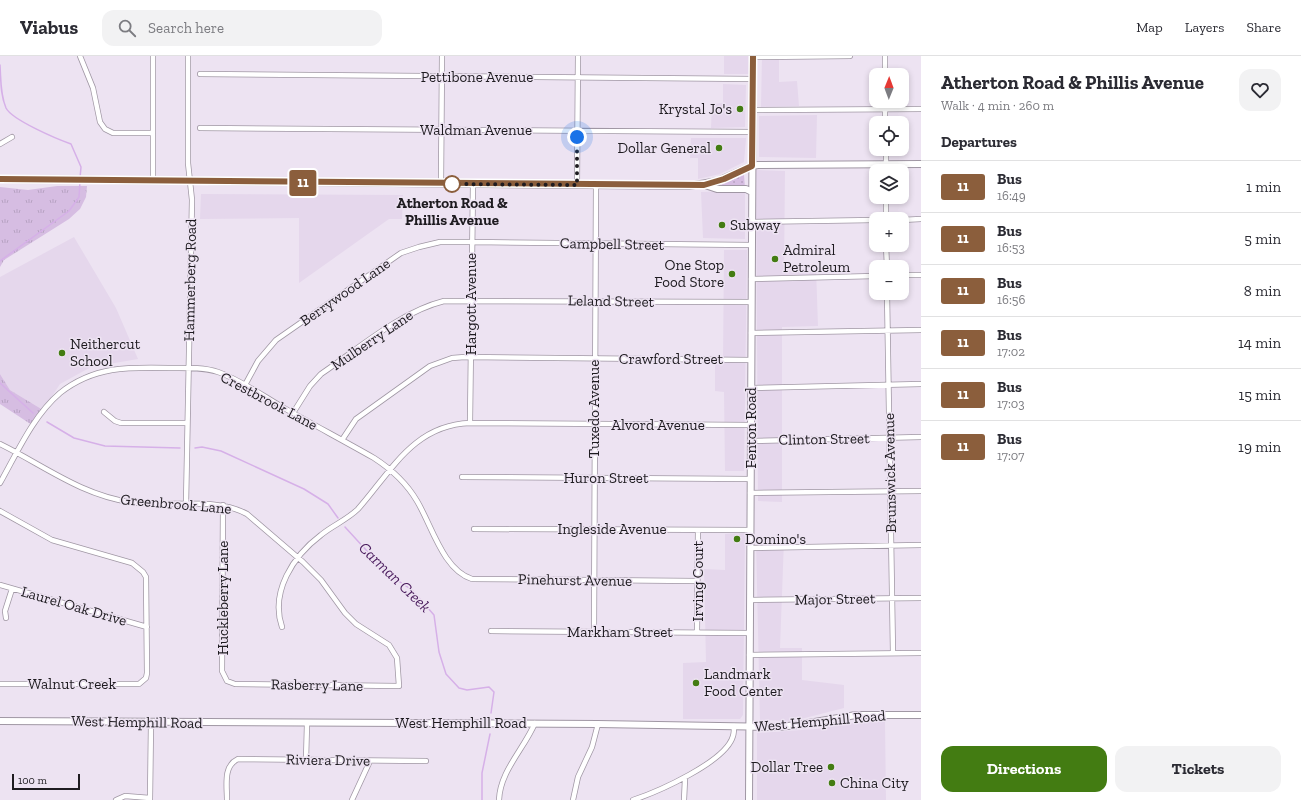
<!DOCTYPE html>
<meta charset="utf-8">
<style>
body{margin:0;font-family:"Zilla Slab",serif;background:#f2f2f3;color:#2b2b33;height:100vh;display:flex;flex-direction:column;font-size:15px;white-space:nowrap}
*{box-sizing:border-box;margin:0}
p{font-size:13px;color:#7c7c81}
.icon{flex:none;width:22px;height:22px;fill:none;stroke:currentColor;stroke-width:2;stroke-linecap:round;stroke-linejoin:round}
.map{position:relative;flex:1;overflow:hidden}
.side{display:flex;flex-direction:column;background:#fff;width:380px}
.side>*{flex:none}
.badge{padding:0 8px;border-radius:3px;font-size:14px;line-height:26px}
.needle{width:26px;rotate:1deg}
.tools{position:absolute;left:869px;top:12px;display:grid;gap:8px}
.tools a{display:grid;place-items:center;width:40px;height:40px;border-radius:8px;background:#fff;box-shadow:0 2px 6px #0003;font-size:20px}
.scale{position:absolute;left:12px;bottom:10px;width:68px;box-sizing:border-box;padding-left:4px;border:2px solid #1e1b20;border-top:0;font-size:11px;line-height:14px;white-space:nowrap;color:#1e1b20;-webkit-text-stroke:3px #ede3f2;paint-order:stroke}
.you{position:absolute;width:20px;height:20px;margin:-10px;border:3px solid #fff;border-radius:50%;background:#1a73e8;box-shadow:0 0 0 6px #1a73e833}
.map>.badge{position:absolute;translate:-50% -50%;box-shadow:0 0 0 2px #fff}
h2{padding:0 20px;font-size:15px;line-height:36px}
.round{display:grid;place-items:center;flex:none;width:42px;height:42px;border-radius:12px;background:#f2f2f3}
.head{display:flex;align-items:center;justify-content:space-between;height:68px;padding:0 20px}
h1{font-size:19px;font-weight:800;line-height:30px}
.primary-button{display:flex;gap:8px;margin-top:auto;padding:8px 20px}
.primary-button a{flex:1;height:46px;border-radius:12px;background:#437c12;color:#fff;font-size:16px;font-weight:800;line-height:46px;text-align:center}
.primary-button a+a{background:#f2f2f3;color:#2b2b33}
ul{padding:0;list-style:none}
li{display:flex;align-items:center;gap:12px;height:52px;padding:0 20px;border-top:1px solid #e1e1e2}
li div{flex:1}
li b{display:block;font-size:15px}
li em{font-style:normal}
li .badge{min-width:44px;font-weight:700;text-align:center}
header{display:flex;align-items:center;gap:24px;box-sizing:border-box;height:56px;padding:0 20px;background:#fff;border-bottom:1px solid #e1e1e2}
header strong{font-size:19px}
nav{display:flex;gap:22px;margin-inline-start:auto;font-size:14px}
.search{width:280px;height:36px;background:#f2f2f3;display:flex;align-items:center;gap:10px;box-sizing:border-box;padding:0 14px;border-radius:12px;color:#7c7c81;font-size:15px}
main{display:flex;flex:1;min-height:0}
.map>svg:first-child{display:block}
</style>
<header>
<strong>Viabus</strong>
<div class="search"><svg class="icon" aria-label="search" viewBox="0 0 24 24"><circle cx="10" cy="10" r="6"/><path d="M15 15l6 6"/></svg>Search here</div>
<nav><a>Map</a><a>Layers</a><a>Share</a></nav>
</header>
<main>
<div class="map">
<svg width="921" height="744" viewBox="0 0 921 744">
<defs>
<pattern id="grass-dots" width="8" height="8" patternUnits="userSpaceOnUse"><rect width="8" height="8" fill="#d6bde2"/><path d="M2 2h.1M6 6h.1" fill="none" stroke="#b7a2c2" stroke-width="1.8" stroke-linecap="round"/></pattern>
<pattern id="park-tufts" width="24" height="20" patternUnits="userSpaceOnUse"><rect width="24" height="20" fill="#d6bde2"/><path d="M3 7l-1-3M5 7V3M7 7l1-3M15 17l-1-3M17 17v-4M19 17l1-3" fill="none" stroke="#b7a2c2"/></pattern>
</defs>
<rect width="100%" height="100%" fill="#ede3f2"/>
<path fill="#e5d7ec" d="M724,0h25v18h-25z
M762,0h17v26l18,-1 2,25 -38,1z
M723,28l23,1 -1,42 -34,1 1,-24 11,-1z
M817,59l-1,43 -57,-1v-41z
M691,82h55l-2,24 -24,12 -22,5v-21h-8z
M756,114l29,1 -1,100 32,-2 2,57 -36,1v175l-24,-1z
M745,135v48l-42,-1 -2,-46z
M201,138l202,1 -1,24h-13l-90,64v-65l-99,1z
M74,181l42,71 22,51 -47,8 -31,17 -17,26 -33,-20 -10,-16v-97z
M724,194h23l-3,221h-19l-1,-79 -9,-1v-27h8z
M745,477l-2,182 -3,4h-57v-56l23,-1 -2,-93 21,1v-36z
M784,484l-4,108h22v32l42,5v23l-51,13 -33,-1 -4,-179z
M860,666h25l1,78h-129v-67l59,-4z"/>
<path fill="url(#grass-dots)" d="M744,119l1,13 -27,-2z"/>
<path fill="url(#park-tufts)" d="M57,130h30l-1,11 -6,12 -11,10 -65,41 -4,7v-80l28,3z
M0,318l10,16 33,20 -11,15 -32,-21z"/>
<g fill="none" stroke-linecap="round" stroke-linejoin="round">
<path stroke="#d6b0e8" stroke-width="1.5" d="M0,9c1,14 0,29 6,43 6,12 51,31 65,36l10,23 -1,11
M0,205l69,-50 10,-14 1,-16
M0,327l33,30
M47,366l27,16 31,8 75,2
M195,392l7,-1 19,4 83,38 24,15 10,14
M345,471l43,47 24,16 22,25 5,37 7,22 13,14 8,2 22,-3 5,5 -3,21
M482,744v-27l8,-39"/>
<g stroke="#a097a4" stroke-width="6">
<path id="minor" d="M80,0l13,32 7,34 5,7 8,4h40
M153,0v125
M885,0v19
M753,1l97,-1
M200,18l553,5
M885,45v22
M753,54l168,-1
M200,72l552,4
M0,88l12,-7
M886,93v22
M441,128l1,-128
M577,129l1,-129
M886,141v22
M902,164l19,-1
M752,166l124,-2
M886,189l1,22
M902,219h19
M751,223l125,-3
M887,237l6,360
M751,277l170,-3
M245,329l13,-24 18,-21 125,-87 18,-6 21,-5h32l280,3
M751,332l170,-4
M104,356l11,9 6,2h65
M293,357l17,-27 11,-12c37,-25 79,-62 123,-73l307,1
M470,367l3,-239
M342,384l14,-21 74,-53 22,-8 13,-1 286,3
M750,385l171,-4
M0,388c43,21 81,51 130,58 37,6 84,-6 117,12l56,48 18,18 24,33 11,11 33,21 8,13 2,28 -164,-2 -8,-3 -5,-10 1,-166
M462,421l288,2
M0,427c17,-30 33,-67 60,-90 34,-27 69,-26 109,-25 16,0 34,-1 49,4 23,8 45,24 66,36 30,17 60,33 90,50 17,11 33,26 43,43 15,25 26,69 55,78l225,2
M750,437l171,-2
M186,448l6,-304 -4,-37v-107
M0,455l52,29 80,23 11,9 3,5 1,96 -1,5 -7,6h-139
M474,473l276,1
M750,492l171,-3
M0,529l147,42
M750,544l171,-2
M6,562l-1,-7 7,-22
M282,571c-12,-35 11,-71 39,-92 12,-10 26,-15 37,-26 33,-37 55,-84 112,-86l281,2
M491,575l258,2
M594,576l2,-447
M697,576l1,-102
M749,599l172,-2
M306,704l1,-36
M116,744l9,-4 25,2
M150,744l1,-77
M227,744c0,-15 -4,-34 11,-41l188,2
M352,744l18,-39
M499,744c1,-29 25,-51 36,-77
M573,744l5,-23 14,-30 6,-23
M633,744c24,-8 93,-38 100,-64 1,-3 1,-7 1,-10
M684,744l1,-21"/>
</g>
<g stroke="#a097a4" stroke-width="8">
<path id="tertiary" d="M0,123l689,7 29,-5 34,-15 6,-1 163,-1
M705,129l12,4h29l6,3
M0,665l598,3 180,3 19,-2 59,-10h65
M749,744l4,-744"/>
</g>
<use href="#minor" stroke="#fff" stroke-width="4.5"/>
<use href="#tertiary" stroke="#fff" stroke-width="6"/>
</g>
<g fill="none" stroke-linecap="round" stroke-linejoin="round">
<g stroke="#fff" stroke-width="9">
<path id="line" d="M0,123l704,6 20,-6 28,-13 1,-110"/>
</g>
<use href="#line" stroke="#8b5e3c" stroke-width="6"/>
<path stroke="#1e1b20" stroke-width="4" stroke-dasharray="0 7.2" d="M452,128l125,1v-48"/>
</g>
<g fill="#437c12" stroke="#ede3f2" stroke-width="1.5">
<circle cx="740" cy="53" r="4"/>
<circle cx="719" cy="92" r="4"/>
<circle cx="722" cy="169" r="4"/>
<circle cx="775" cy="203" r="4"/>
<circle cx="732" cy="218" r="4"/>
<circle cx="62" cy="297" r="4"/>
<circle cx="737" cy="483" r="4"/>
<circle cx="696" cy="627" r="4"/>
<circle cx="831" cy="711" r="4"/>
<circle cx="832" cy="727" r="4"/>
</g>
<circle fill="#fff" stroke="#8b5e3c" stroke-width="2" cx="452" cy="128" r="8"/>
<g text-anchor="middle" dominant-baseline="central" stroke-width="3" stroke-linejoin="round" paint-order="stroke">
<g font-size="15" fill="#1e1b20" stroke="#ede3f2">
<text x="477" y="21">Pettibone Avenue</text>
<text x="476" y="74">Waldman Avenue</text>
<text transform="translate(612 188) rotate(1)">Campbell Street</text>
<text transform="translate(190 224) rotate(-89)">Hammerberg Road</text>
<text transform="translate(345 236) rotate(-35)">Berrywood Lane</text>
<text transform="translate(611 245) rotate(1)">Leland Street</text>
<text transform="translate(471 248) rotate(-90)">Hargott Avenue</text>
<text transform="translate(372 284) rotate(-34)">Mulberry Lane</text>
<text x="671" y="303">Crawford Street</text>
<text transform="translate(269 345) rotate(28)">Crestbrook Lane</text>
<text transform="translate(594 353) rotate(-90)">Tuxedo Avenue</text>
<text x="658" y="369">Alvord Avenue</text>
<text transform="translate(751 372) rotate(-90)">Fenton Road</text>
<text transform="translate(824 383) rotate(-1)">Clinton Street</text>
<text transform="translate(890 417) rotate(-91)">Brunswick Avenue</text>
<text x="606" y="422">Huron Street</text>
<text transform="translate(176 448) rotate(5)">Greenbrook Lane</text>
<text x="612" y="473">Ingleside Avenue</text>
<text transform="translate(575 524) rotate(1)">Pinehurst Avenue</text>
<text transform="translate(698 525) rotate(-90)">Irving Court</text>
<text transform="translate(223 542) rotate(-90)">Huckleberry Lane</text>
<text transform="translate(835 543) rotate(-1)">Major Street</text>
<text transform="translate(74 550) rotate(16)">Laurel Oak Drive</text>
<text x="620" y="576">Markham Street</text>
<text x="72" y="628">Walnut Creek</text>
<text transform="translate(317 629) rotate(1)">Rasberry Lane</text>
<text transform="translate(820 665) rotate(-5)">West Hemphill Road</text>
<text transform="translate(137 666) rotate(1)">West Hemphill Road</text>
<text x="461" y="667">West Hemphill Road</text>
<text transform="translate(328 704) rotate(1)">Riviera Drive</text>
</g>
<g font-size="15" fill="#1e1b20" stroke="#ede3f2" text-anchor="start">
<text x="732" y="53" text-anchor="end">Krystal Jo's</text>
<text x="711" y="92" text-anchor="end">Dollar General</text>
<text x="730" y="169">Subway</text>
<text x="783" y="194">Admiral<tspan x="783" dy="17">Petroleum</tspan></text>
<text x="724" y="209" text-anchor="end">One Stop<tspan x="724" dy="17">Food Store</tspan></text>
<text x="70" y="288">Neithercut<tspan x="70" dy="17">School</tspan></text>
<text x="745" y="483">Domino's</text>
<text x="704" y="618">Landmark<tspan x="704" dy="17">Food Center</tspan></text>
<text x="823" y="711" text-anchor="end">Dollar Tree</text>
<text x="840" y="727">China City</text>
</g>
<g font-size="15" font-weight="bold" fill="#1e1b20" stroke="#ede3f2">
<text x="452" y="147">Atherton Road &amp;<tspan x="452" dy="17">Phillis Avenue</tspan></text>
</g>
<g font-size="16" font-style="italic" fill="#4a1b5d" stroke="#ede3f2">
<text transform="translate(395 521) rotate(44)">Carman Creek</text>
</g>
</g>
</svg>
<div class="tools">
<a><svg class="needle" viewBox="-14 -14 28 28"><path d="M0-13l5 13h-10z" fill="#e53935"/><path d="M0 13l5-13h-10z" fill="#7c7c81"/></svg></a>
<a><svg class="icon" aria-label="locate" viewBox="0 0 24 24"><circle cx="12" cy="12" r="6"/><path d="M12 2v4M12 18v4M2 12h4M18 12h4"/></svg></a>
<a><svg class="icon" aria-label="layers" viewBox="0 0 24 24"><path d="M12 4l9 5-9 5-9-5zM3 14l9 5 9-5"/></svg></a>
<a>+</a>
<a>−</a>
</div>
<div class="scale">100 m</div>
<div class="you" style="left:577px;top:81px"></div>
<b class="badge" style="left:303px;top:127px;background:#8b5e3c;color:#fff">11</b>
</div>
<section class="side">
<div class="head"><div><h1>Atherton Road &amp; Phillis Avenue</h1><p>Walk · 4 min · 260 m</p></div><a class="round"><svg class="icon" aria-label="heart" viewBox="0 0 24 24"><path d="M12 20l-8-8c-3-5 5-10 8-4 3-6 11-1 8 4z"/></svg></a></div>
<h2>Departures</h2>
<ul>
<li><span class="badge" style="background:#8b5e3c;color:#fff">11</span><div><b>Bus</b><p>16:49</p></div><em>1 min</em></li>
<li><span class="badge" style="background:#8b5e3c;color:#fff">11</span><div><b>Bus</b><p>16:53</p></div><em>5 min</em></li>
<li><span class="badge" style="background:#8b5e3c;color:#fff">11</span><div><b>Bus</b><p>16:56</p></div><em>8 min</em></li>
<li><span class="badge" style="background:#8b5e3c;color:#fff">11</span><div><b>Bus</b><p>17:02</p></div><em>14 min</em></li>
<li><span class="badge" style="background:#8b5e3c;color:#fff">11</span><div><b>Bus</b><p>17:03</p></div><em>15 min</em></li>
<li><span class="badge" style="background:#8b5e3c;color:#fff">11</span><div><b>Bus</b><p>17:07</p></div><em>19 min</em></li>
</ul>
<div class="primary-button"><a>Directions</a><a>Tickets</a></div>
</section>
</main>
